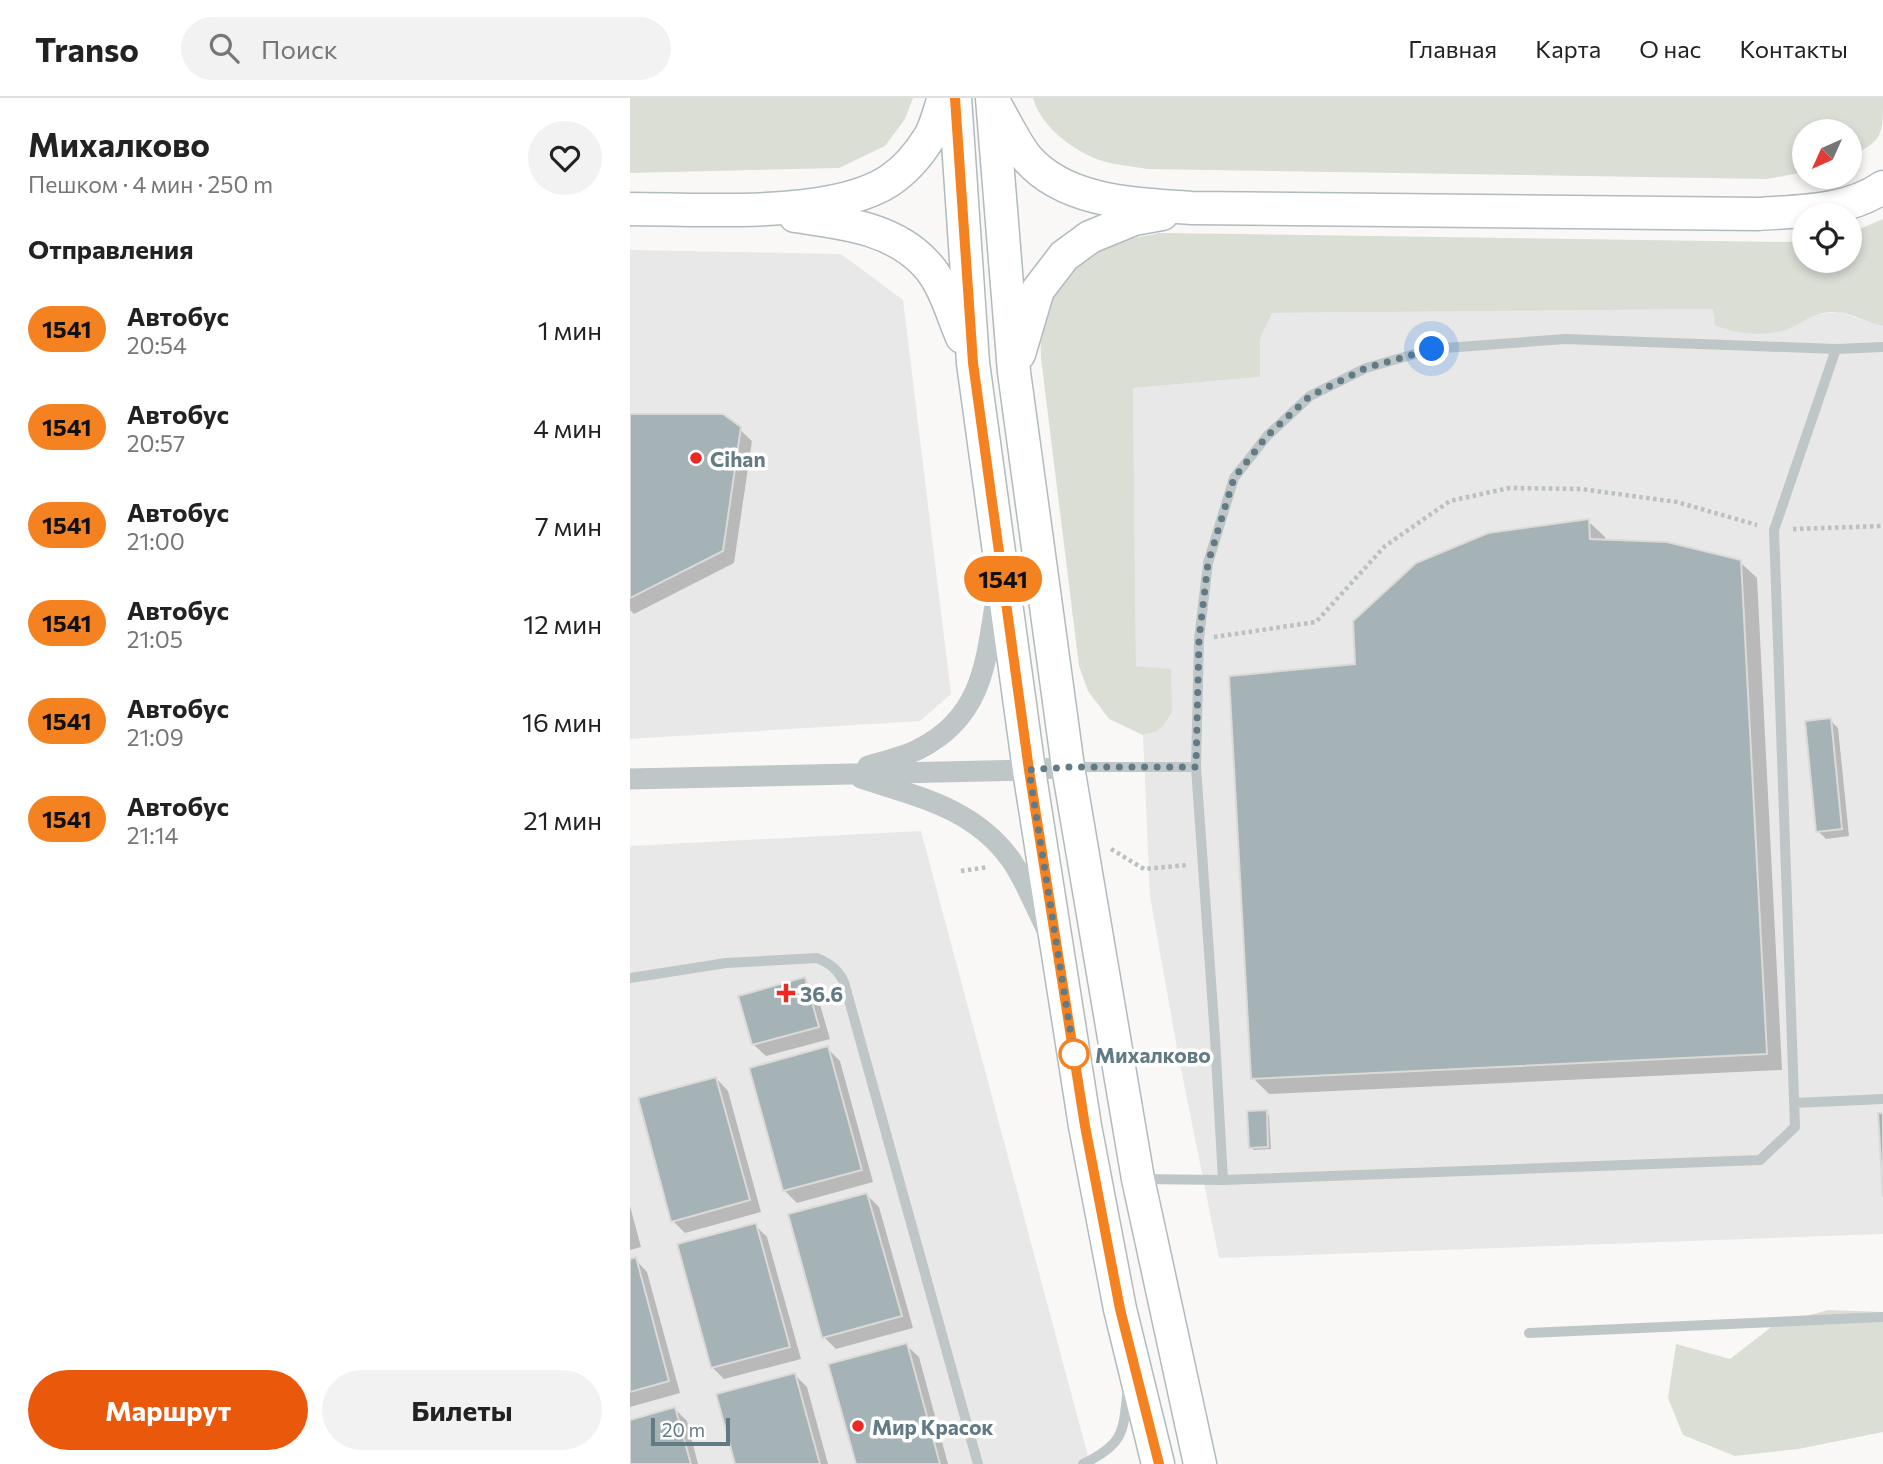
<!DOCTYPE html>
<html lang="ru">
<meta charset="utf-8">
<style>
body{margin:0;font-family:Commissioner,sans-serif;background:#f2f2f2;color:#222;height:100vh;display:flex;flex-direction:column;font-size:26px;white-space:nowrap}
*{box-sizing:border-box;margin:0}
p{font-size:23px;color:#767676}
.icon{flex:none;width:38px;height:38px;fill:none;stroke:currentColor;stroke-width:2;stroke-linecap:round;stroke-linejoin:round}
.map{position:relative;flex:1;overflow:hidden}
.drawer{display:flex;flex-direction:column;background:#fff;width:630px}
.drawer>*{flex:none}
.badge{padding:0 14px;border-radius:23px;font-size:24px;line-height:46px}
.needle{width:46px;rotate:225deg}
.tools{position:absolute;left:1162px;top:21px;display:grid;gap:14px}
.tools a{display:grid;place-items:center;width:70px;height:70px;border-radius:50%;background:#fff;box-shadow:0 4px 10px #0003;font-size:35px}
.scale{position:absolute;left:21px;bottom:18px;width:79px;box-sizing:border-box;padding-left:7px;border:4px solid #627a83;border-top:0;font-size:19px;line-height:24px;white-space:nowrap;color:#627a83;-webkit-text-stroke:5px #fff;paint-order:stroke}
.you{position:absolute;width:35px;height:35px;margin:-18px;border:5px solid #fff;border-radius:50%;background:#1a73e8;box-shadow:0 0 0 10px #1a73e833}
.map>.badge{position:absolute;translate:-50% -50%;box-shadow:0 0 0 4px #fff}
h2{padding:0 28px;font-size:26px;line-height:63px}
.round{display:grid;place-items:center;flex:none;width:74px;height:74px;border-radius:37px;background:#f2f2f2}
.summary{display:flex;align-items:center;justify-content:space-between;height:119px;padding:0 28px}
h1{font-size:33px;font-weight:700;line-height:52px}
.button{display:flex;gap:14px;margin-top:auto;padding:14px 28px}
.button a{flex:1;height:80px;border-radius:42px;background:#ea580c;color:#fff;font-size:28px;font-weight:700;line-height:80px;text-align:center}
.button a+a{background:#f2f2f2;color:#222}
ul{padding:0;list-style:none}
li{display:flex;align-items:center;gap:21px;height:98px;padding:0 28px}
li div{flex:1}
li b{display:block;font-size:26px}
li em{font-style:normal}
li .badge{min-width:77px;font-weight:700;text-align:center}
header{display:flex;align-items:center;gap:42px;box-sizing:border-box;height:98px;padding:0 35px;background:#fff;border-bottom:2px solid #e0e0e0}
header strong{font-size:33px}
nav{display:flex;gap:38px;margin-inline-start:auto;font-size:24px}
.search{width:490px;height:63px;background:#f2f2f2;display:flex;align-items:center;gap:18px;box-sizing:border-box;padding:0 24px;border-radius:38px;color:#767676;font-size:26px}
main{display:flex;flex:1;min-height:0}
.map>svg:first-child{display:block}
</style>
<header>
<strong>Transo</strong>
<div class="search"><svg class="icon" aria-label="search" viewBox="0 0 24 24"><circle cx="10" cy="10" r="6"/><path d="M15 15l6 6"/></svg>Поиск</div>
<nav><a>Главная</a><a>Карта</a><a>О нас</a><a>Контакты</a></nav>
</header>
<main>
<section class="drawer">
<div class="summary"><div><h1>Михалково</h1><p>Пешком · 4 мин · 250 m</p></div><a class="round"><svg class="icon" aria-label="heart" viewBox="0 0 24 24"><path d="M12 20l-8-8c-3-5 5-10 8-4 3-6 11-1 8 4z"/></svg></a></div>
<h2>Отправления</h2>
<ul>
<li><span class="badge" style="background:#f58220;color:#111">1541</span><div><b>Автобус</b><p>20:54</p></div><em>1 мин</em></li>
<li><span class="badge" style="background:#f58220;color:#111">1541</span><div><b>Автобус</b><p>20:57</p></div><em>4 мин</em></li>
<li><span class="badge" style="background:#f58220;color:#111">1541</span><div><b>Автобус</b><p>21:00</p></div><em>7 мин</em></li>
<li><span class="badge" style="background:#f58220;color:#111">1541</span><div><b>Автобус</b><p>21:05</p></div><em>12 мин</em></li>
<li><span class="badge" style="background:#f58220;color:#111">1541</span><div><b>Автобус</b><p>21:09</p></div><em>16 мин</em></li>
<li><span class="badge" style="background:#f58220;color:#111">1541</span><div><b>Автобус</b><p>21:14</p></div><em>21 мин</em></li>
</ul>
<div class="button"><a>Маршрут</a><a>Билеты</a></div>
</section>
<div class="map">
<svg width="1253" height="1366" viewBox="0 0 1253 1366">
<rect width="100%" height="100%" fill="#f9f8f6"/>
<path fill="#e7e8e7" d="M0,152l211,4 62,46 48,394 -31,27 -290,18z
M1084,211l2,16 74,3 21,-13 27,-3 45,14v908l-664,24 -41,-204 -28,-158 -7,-161 12,-3 16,-62 -35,-4 -3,-278 127,-11v-38l12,-26z
M291,733l169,633h-460v-618z"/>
<path fill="#daded5" d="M0,0h283l-8,21 -20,27 -46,22 -209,5z
M403,0h850c0,38 0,42 -33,59v-26h-46v41l-37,7 -619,-10c-17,-3 -38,-4 -54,-11 -25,-11 -53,-32 -61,-60z
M1253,121v107c-15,-3 -32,-13 -47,-14 -23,0 -28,8 -46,16 -20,10 -55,6 -75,-3l-2,-16 -441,4 -12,26v38l-127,11 3,278 35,3 1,43 -9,14 -8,6 -12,3 -34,-16 -21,-28 -9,-25 -38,-308c0,-9 -1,-18 0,-27 4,-37 34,-75 69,-87 15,-6 33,-7 49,-11l629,9 16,-2v21h46v-28z
M1198,1212l55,2v120l-85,17 -63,7 -52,-21 -15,-37 8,-54 54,15 44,-34z"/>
<path fill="#0003" d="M0,317l109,14 13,12 -18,122 -100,51 -4,-4z
M958,423l17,16v4l135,21 17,16 25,492 -513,24 -16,-16 103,-412z
M1200,622l8,8 11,108 -23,3 -8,-8z
M174,881l12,12 14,48 -64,17 -13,-12z
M197,950l13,13 33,121 -76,21 -12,-12 -34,-122z
M86,980l12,13 33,121 -76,21 -12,-12z
M636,1014l3,3 2,34 -17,1 -4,-3z
M237,1097l12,12 34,121 -77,21 -12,-12z
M0,1108l11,41 -11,3z
M125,1127l12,12 34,122 -77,20 -12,-12z
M5,1161l12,13 33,121 -50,14v-146z
M276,1247l13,12 29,107h-91z
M165,1277l12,12 21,77h-91z
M45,1311l12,12 11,43h-68v-43z"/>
<path fill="#a6b3b6" stroke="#dbdad8" stroke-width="2" d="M0,316h93l18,13 -18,124 -93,47z
M959,421l1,20 77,3 74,18 26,494 -516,25 -22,-403 126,-12 -2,-43 63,-58 72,-30z
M1201,620l11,111 -26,3 -11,-111z
M175,879l14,50 -67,18 -14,-49z
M198,948l34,124 -79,21 -34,-123z
M86,979l34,123 -79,22 -33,-124z
M637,1012l1,37 -19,1 -2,-37z
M1248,1015h5v84z
M237,1095l35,123 -80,22 -34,-124z
M126,1125l34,124 -79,21 -34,-124z
M6,1159l33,124 -39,11v-133z
M277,1245l33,121h-84l-28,-100z
M165,1275l25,91h-85l-19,-70z
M45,1309l16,57h-61v-44z"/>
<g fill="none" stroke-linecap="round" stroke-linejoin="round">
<g stroke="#b1babd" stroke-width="35">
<path id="secondary" d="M325,0l18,265 56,407 56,356 35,183 38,155
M362,0l22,274 54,395 70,412 62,285
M366,8c10,17 19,37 31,52 39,45 109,46 164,50l567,6c42,-3 89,-2 125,-27
M0,111c70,0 200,10 259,-28 15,-10 30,-27 40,-43 7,-11 10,-27 15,-40
M165,118c46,7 97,11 131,48 18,19 26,50 36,73
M389,256l19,-64 26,-34 26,-19 44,-18 28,-5"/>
</g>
<path stroke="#bbc0c2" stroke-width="4.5" stroke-dasharray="3.5 3.5" stroke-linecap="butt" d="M1163,431l90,-3
M584,539l102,-15 69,-76 65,-45 59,-13 72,1 96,13 80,23
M481,751l33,20 43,-4
M331,773l27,-4"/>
<path stroke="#bfc6c8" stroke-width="10" d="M935,241l271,10 -62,181 21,597 -35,33 -537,20 -8,-142 -19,-271 3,-128 9,-76 26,-85 33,-42 43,-40 56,-28 66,-19z
M1206,251l47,-2
M442,669h124
M0,880l96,-15 91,-5c14,6 20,11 27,24l134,482
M1164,1005l89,-4
M512,1081l81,1
M899,1235l354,-16
M453,1366c43,-21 40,-33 45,-77"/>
<path stroke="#bfc6c8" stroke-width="21" d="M238,668c17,-5 36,-9 51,-17 66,-33 67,-91 78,-156
M231,680c57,19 113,30 150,82 14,20 24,46 35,68
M0,681l399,-9 39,-3"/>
<use href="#secondary" stroke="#fff" stroke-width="32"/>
</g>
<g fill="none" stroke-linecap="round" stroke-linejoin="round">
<g stroke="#fff" stroke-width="16">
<path id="line" d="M325,0l18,265 56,407 56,356 35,183 39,155"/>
</g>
<use href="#line" stroke="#f58220" stroke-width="10"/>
<path stroke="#627a83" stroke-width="7" stroke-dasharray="0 12.6" d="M444,956l-45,-284 39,-3h128l3,-128 9,-76 26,-85 33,-42 43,-40 56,-28 66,-19"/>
</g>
<g fill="#ee2921" stroke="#fff" stroke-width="2.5">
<circle cx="66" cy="360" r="7"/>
<path d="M152.5 884.5h7v7h7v7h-7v7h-7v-7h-7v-7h7z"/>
<circle cx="228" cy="1328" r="7"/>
</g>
<circle fill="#fff" stroke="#f58220" stroke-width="3.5" cx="444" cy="956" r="14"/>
<g text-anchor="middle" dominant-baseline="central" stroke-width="7" stroke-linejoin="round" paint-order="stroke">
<g font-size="21" font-weight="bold" fill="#627a83" stroke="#fff" text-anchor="start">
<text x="80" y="360">Cihan</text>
<text x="170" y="895">36.6</text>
<text x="242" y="1328">Мир Красок</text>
</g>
<g font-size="21" font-weight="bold" fill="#627a83" stroke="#fff" text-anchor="start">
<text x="465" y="956">Михалково</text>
</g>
</g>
</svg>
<div class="tools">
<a><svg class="needle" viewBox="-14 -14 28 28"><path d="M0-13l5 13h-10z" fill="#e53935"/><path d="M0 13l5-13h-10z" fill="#767676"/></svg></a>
<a><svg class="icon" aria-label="locate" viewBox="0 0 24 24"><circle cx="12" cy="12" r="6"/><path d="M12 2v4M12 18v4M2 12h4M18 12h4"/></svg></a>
</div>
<div class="scale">20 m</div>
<div class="you" style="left:802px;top:251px"></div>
<b class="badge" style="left:373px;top:481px;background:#f58220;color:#111">1541</b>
</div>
</main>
